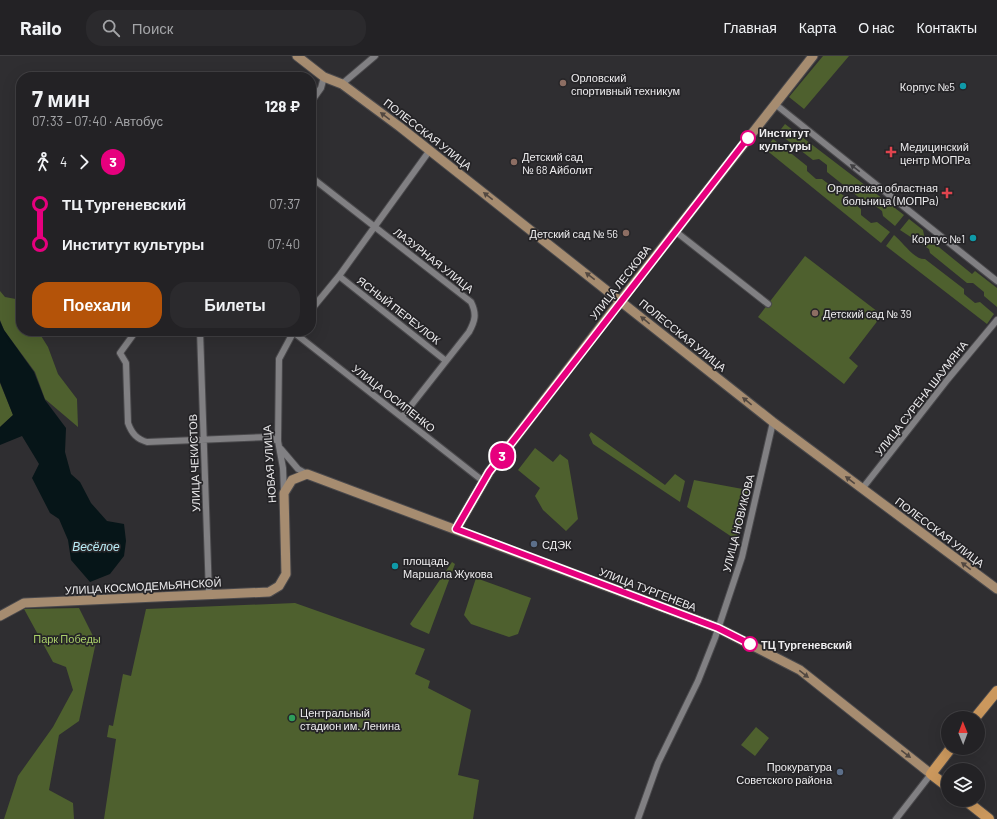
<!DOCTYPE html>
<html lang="ru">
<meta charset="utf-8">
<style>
body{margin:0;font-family:Barlow,sans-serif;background:#2b2a2d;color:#f1f3f6;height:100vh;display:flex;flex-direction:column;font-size:15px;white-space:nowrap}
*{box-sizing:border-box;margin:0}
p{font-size:13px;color:#a3a4a7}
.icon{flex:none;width:22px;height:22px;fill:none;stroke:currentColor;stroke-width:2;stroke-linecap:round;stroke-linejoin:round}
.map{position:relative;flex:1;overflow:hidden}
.side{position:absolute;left:16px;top:16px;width:300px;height:264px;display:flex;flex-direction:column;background:#232225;border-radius:16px;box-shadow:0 4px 16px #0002,0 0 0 1px #403f42}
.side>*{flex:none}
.badge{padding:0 8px;border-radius:13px;font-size:14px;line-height:26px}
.needle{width:26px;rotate:359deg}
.fabs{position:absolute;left:941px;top:655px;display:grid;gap:8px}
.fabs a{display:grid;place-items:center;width:44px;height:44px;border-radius:50%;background:#232225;box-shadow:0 4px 16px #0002,0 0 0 1px #403f42;font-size:20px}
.map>.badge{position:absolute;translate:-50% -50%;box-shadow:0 0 0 2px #fff}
.legs{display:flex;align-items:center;gap:6px;height:44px;padding:0 16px;font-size:13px}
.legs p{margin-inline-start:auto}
.overview{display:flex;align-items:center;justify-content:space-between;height:68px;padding:0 16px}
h1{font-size:22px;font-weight:700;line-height:30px}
.action{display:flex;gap:8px;margin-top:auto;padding:8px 16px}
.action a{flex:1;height:46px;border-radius:16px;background:#b45309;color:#fff;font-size:16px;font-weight:700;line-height:46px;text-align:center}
.action a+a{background:#2b2a2d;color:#f1f3f6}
ul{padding:0 16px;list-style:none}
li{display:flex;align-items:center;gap:14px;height:40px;font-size:15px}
li i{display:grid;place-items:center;width:6px;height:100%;margin:0 5px;background:currentColor}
li i::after{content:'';width:10px;height:10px;margin:-5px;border:3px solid;border-radius:50%;background:#232225}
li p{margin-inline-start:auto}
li:first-child i{background:linear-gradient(#0000 50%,currentColor 0)}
li:last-child i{background:linear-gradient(currentColor 50%,#0000 0)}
header{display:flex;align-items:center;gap:24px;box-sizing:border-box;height:56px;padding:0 20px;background:#232225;border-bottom:1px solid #403f42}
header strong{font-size:19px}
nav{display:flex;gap:22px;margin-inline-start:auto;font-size:14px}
.search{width:280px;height:36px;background:#2b2a2d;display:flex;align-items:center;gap:10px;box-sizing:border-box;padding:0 14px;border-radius:16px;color:#a3a4a7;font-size:15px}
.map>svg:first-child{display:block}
</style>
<header>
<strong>Railo</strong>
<div class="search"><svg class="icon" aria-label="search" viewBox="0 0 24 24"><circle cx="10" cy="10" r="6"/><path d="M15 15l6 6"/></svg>Поиск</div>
<nav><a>Главная</a><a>Карта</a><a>О нас</a><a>Контакты</a></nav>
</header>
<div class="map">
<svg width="997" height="763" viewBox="0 0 997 763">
<rect width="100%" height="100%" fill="#2f2e31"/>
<path fill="#4e602e" d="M823,0h26l-45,53 -15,-12z
M785,68l119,91 -9,11 -12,-10 -1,-5 -12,-9 -4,1 -39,-31v-7l-8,-6 -6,1 -35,-27z
M773,83l34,27v5l9,8h6l39,30v6l10,8 6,-1 13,10 -9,11 -116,-94z
M909,163l14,11 1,5 48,39 3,-3 22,17v19l-13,-11v-4l-11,-9h-6l-37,-30 -1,-4 -29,-19z
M894,179c9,7 20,25 31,24l39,30v5l11,9 5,-1 14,12 -7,10 -101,-78z
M805,200l77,59 -33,43 9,8 -14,18 -86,-67z
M0,235l5,6 16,3v31h17l10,16 10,27 19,25 1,28 -33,-28 -10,-27 -31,-42 -4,-10z
M0,327l13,32 -13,12z
M591,376l74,53 10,-11 10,7 -5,21 -87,-58 -4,-9z
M535,392l18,14 7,-8 8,6 10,59 -12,12 -23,-21 -8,-14 5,-8 -22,-18z
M694,424l54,10 -10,51 -51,-34z
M452,506l3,2 -26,70 -16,-7 -3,-3z
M476,522l55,20 -13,36 -9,3 -38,-13 -7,-9z
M295,547l130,46 -10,25 15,7 -2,7 43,22 -13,65 21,5 -6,39h-369l12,-80 -9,-2 2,-12 4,1 10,-52 8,2 15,-67z
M79,552l17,34 -17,79 -20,14 -10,55 24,13 1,16h-70l14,-43 35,-49 20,-37 -7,-23 -13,-5 -29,-53z
M756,671l13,11 -14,18 -14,-11z"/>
<path fill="#061518" d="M0,265l4,9 30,42 11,28 21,28 -1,24 6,22 9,8 11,21 16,18 17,3 2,17 -2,15 -14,18 -20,8 -19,-22 -3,-20 -9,-21 -9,-6 -18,-35 7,-14 -17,-28 -22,9v-18l13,-12 -13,-33z"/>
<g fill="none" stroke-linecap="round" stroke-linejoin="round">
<g stroke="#4a494c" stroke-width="8">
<path id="street" d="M342,28l33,-28
M311,46l10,-14 3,-11
M775,48l222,177
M311,121l160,125c6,12 4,19 -2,30l-67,85
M675,175l93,73
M339,220l107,85
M311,254l28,-34 91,-126
M136,275l-16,22 6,10 2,60c4,11 9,16 19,19l122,-5 9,4
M200,275l9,264
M292,275l191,150
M281,393l17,20 9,5
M862,433l86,-110 49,-59
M284,437l-1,-25 -5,-27 1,-82 15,-28
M638,763l20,-56 40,-82 17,-43 27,-81 31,-135
M896,763l35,-45"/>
</g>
<g stroke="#4a494c" stroke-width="11">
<path id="secondary" d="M297,0l27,21 18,7 58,43 373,295 224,167
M456,473l33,-57 132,-172 192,-244
M0,560l24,-13 245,-11 10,-6 7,-12 -2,-81 8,-13 15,-6 411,154 82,42 131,104"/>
</g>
<g stroke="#4a494c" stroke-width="12">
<path id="primary" d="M975,662l22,-27
M948,731l-17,-13 20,-26
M965,744l24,19"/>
</g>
<use href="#street" stroke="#818083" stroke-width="6"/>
<use href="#secondary" stroke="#a68c70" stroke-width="9"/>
<use href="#primary" stroke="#cb985d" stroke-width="10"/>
</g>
<defs><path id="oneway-solid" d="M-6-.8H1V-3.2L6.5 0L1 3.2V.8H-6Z"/></defs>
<g fill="#524841">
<use href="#oneway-solid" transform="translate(385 60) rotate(-143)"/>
<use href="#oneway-solid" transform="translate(488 140) rotate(-142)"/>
<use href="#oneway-solid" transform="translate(590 220) rotate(-142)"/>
<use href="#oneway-solid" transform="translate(645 264) rotate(-141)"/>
<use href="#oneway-solid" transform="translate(747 345) rotate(-141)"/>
<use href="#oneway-solid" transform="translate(850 424) rotate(-143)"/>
<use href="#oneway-solid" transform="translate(966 510) rotate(-143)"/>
<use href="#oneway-solid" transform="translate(804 618) rotate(38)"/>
<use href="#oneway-solid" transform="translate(906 698) rotate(38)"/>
</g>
<use fill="#414043" href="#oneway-solid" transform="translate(855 112) rotate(-142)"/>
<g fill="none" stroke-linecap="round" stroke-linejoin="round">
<g stroke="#fff" stroke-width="9">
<path id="line-1" d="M748,82l-259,334 -33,57 262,99 32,16"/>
</g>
<use href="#line-1" stroke="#e6007e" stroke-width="6"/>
</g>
<g fill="#8d6e63" stroke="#252427" stroke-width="1.5">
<circle cx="563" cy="27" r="4"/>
<circle cx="514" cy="106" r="4"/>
<circle cx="626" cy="177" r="4"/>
<circle cx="815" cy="257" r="4"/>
</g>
<g fill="#0f9aa8" stroke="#252427" stroke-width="1.5">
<circle cx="963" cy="30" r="4"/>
<circle cx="973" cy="182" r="4"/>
<circle cx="395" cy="510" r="4"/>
</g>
<g fill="#fff" stroke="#e6007e" stroke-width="2">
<circle cx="748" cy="82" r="7"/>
<circle cx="750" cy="588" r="7"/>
</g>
<g fill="#e0444e" stroke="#252427" stroke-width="1.5">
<path d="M889 90h4v4h4v4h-4v4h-4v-4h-4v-4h4z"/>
<path d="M945 131h4v4h4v4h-4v4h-4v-4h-4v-4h4z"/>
</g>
<g fill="#5c6f8a" stroke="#252427" stroke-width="1.5">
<circle cx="534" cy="488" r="4"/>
<circle cx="840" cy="716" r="4"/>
</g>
<circle fill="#2e9e5b" stroke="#252427" stroke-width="1.5" cx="292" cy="662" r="4"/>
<g text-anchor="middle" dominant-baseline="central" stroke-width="3.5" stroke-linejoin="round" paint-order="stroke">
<g font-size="11" fill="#edecee" stroke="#252427" text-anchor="start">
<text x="571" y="21">Орловский<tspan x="571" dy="13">спортивный техникум</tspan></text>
<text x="955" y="30" text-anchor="end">Корпус №5</text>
<text x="900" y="90">Медицинский<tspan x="900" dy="13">центр МОПРа</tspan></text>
<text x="522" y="100">Детский сад<tspan x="522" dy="13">№ 68 Айболит</tspan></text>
<text x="938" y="131" text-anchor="end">Орловская областная<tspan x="938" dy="13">больница (МОПРа)</tspan></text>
<text x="618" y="177" text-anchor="end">Детский сад № 56</text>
<text x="965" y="182" text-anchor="end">Корпус №1</text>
<text x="823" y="257">Детский сад № 39</text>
<text x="542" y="488">СДЭК</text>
<text x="403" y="504">площадь<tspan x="403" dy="13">Маршала Жукова</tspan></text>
<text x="300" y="656">Центральный<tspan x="300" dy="13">стадион им. Ленина</tspan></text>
<text x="832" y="710" text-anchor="end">Прокуратура<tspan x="832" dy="13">Советского района</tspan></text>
</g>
<g font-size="11" font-weight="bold" fill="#edecee" stroke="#252427" text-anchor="start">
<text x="759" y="76">Институт<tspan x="759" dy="13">культуры</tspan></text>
<text x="761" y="588">ТЦ Тургеневский</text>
</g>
<g font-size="11" fill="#edecee" stroke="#252427">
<text transform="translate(428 78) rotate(38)">ПОЛЕССКАЯ УЛИЦА</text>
<text transform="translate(434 204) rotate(38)">ЛАЗУРНАЯ УЛИЦА</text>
<text transform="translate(620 226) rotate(-52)">УЛИЦА ЛЕСКОВА</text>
<text transform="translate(399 254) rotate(38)">ЯСНЫЙ ПЕРЕУЛОК</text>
<text transform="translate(683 279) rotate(39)">ПОЛЕССКАЯ УЛИЦА</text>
<text transform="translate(394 342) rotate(38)">УЛИЦА ОСИПЕНКО</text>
<text transform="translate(921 342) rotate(-52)">УЛИЦА СУРЕНА ШАУМЯНА</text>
<text transform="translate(194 407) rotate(-92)">УЛИЦА ЧЕКИСТОВ</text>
<text transform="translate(269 408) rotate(-94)">НОВАЯ УЛИЦА</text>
<text transform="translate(738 467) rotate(-76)">УЛИЦА НОВИКОВА</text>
<text transform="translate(940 476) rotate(37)">ПОЛЕССКАЯ УЛИЦА</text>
<text transform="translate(143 530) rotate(-3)">УЛИЦА КОСМОДЕМЬЯНСКОЙ</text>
<text transform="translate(648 533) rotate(21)">УЛИЦА ТУРГЕНЕВА</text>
</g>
<g font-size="11" fill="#aacf69" stroke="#252427">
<text x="67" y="582">Парк Победы</text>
</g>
<g font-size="12" font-style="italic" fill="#b9edf7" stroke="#252427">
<text x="96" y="490">Весёлое</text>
</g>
</g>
</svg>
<div class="fabs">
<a><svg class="needle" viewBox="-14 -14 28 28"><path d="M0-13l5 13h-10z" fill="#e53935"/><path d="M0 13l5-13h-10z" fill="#a3a4a7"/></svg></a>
<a><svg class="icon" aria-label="layers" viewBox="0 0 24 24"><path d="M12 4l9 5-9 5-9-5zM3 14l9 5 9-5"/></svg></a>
</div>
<b class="badge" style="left:502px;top:400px;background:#e6007e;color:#fff">3</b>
<section class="side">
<div class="overview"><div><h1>7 мин</h1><p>07:33 – 07:40 · Автобус</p></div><b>128 ₽</b></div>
<div class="legs"><svg class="icon" aria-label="walk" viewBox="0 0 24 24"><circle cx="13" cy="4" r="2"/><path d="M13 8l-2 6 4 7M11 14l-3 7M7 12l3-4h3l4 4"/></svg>4<svg class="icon" aria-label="forward" viewBox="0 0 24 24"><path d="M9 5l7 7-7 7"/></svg><b class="badge" style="background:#e6007e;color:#fff">3</b></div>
<ul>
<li><i style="color:#e6007e"></i><b>ТЦ Тургеневский</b><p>07:37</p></li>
<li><i style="color:#e6007e"></i><b>Институт культуры</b><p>07:40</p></li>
</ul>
<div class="action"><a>Поехали</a><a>Билеты</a></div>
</section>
</div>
